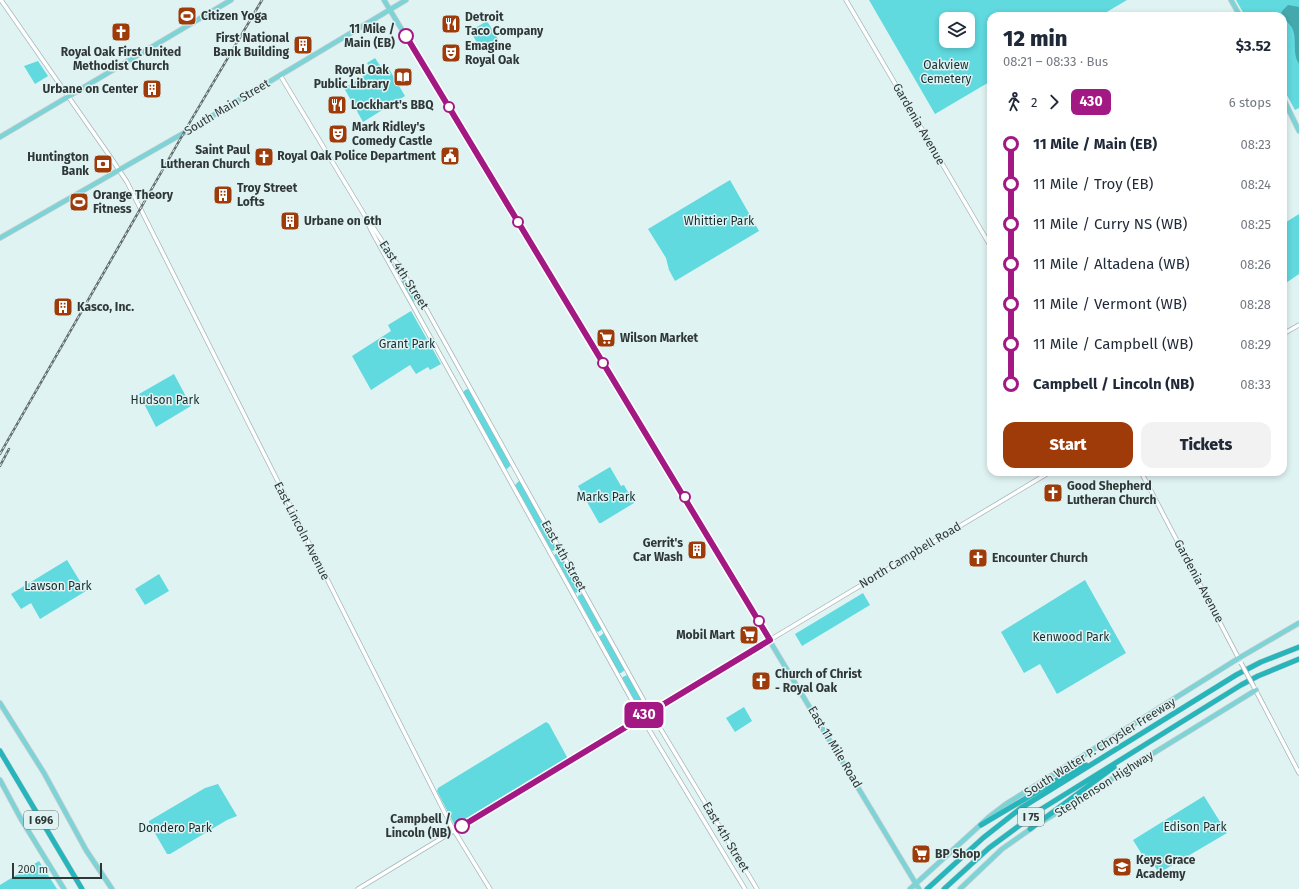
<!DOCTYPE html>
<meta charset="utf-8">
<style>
body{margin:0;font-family:"Fira Sans",sans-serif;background:#f2f2f3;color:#1f2937;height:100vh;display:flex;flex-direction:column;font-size:15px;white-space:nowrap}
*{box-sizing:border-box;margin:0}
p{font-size:13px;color:#747a83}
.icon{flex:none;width:22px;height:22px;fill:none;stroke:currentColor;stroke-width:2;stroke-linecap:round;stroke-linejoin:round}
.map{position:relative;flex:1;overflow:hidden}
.sheet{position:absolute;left:987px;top:12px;width:300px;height:464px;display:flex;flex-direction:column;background:#fff;border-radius:12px;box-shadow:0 2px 6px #0003}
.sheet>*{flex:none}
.badge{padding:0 8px;border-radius:6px;font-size:14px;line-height:26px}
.controls{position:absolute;left:939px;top:12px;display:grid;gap:8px}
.controls a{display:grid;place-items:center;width:36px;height:36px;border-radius:8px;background:#fff;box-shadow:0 2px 6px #0003;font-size:20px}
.scale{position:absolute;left:12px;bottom:10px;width:90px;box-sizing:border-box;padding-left:4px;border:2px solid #303737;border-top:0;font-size:11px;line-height:14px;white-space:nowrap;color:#303737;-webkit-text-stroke:3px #e0f3f3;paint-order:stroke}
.map>.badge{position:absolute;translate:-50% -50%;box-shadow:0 0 0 2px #fff}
.legs{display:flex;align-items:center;gap:6px;height:44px;padding:0 16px;font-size:13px}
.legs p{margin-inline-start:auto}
.head{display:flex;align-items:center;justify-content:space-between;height:68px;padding:0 16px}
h1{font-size:22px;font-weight:800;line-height:30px}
.primary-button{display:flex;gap:8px;margin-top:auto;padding:8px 16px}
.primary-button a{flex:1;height:46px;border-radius:12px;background:#9f3b09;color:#fff;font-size:16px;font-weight:800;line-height:46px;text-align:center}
.primary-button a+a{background:#f2f2f3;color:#1f2937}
ul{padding:0 16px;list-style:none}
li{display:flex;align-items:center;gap:14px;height:40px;font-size:15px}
li i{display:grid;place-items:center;width:6px;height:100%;margin:0 5px;background:currentColor}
li i::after{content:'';width:10px;height:10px;margin:-5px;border:3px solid;border-radius:50%;background:#fff}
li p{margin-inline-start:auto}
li:first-child i{background:linear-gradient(#0000 50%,currentColor 0)}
li:last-child i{background:linear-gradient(currentColor 50%,#0000 0)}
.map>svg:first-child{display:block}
</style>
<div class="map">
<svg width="1299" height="889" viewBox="0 0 1299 889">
<rect width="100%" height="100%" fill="#e0f3f3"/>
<path fill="#60d9df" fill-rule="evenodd" d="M869,0h258l-27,16h-109v65l-56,33zM946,19h22v22h-22z
M1236,0h63v108l-4,2 -12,-22v-72h-38z
M487,21l11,18 -17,10 -11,-18z
M375,58l6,9 8,2 16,27 -42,26 -19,-34 28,-17 -5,-8z
M38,61l10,15 -13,8 -11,-18z
M730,180l29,51 -84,50 -6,-11 -3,-12 -18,-29z
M1299,214v60l-16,11v-61z
M392,262l26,37 -5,3h-1l-21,-38z
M411,311l30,53 -11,6 -2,-3 -12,7 -6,-9 -39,25 -19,-34 39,-25 -3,-6z
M174,374l17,32 -35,21 -17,-33z
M467,389l2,1 42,75 -4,4 -2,-1 -42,-75 1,-2z
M610,467l11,19 3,-1 10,18 -33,20h-2l-21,-37z
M519,481l2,1 36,65 -1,3 -4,1 -1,-1 -36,-65z
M559,552l21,38 -4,3 -2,-1 -19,-35 -1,-2z
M67,560l19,31 -46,28 -9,-16 -10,6 -10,-15z
M159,574l10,17 -24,14 -10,-16z
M1085,580l41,73 -69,41 -17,-30 -16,9 -23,-41z
M863,593l7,12 -68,41 -7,-12z
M581,594l3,1 18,32 -1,3 -3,2 -2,-1 -18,-33v-2z
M604,633l21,37 -4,3h-2l-20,-36z
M627,675l18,30 -4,3h-2l-17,-30 1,-1z
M744,707l8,14 -17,11 -9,-14z
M546,722l3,2 18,33v2l-108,65h-5l-17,-33 1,-3z
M218,784l19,32 -10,4 -57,34h-3l-18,-31v-2l56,-33z
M1204,796l23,37 -68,40 -9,-14 -4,2 -13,-21z
M39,861l18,28h-57v-4z"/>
<path fill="#44a8ad" d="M1288,5l11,2v57c-7,-10 -2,-24 -6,-34 -1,-4 -7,-9 -10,-12v-2l-2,-1 1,-4z"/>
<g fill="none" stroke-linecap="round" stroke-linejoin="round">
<g stroke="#a6b7b8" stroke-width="5">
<path id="minor" d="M1,0l108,155 18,27 325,645 38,62
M846,0l145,247
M280,75l85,141 6,14 17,31 251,452 106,176
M370,224l3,3 51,78 224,403 109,181
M1283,334l16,-9
M1141,472l98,187
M1255,689l44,84
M637,708l5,2 3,-3 1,-3
M647,724l3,-5 6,1
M358,889l280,-170 412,-247"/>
</g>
<g stroke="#cdcfcf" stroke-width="6">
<path id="major" d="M384,0l535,889
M1231,0l9,16
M1283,98l16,33
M0,137l231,-137
M0,238l182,-104 224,-134
M0,703l44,70 42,77 26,39
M0,780l21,39 43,70
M1045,820l211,-130
M910,889l79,-72 17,-13 233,-146 60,-35
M960,889l42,-40 30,-21"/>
</g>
<g stroke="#cdcfcf" stroke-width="6">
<path id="highway" d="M0,751l82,138
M981,825l96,-57 9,-3
M1030,829l84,-62
M927,889l56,-51 38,-30 215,-133 25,-13 38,-15
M944,889l45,-41 54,-40 198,-123 17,-9 41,-17"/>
</g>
<use href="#minor" stroke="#fff" stroke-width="3.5"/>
<use href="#major" stroke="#7dd3d6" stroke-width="4.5"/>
<use href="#highway" stroke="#26b5bb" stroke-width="5"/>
<g stroke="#636e6e" stroke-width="2.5">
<path id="rail" d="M0,454l190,-332 72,-122
M0,466l9,-17"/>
</g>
<use href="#rail" stroke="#e0f3f3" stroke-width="1" stroke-dasharray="3" stroke-linecap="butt"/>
<g stroke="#a6b7b8" stroke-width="5" stroke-linecap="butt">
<path id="minor-bridge" d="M1241,663l13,24"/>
</g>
<use href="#minor-bridge" stroke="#fff" stroke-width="3.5"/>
</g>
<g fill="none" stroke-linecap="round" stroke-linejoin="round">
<g stroke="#fff" stroke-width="9">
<path id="line-1" d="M406,36l364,604 -308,186"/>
</g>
<use href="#line-1" stroke="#a31984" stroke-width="6"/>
</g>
<defs>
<g id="stadium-square" transform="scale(1)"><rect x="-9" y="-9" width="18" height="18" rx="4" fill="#9f3b09" stroke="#e0f3f3"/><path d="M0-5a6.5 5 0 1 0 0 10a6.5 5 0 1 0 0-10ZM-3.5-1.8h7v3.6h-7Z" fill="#fff"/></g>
<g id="restaurant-square" transform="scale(1)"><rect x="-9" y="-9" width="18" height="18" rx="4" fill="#9f3b09" stroke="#e0f3f3"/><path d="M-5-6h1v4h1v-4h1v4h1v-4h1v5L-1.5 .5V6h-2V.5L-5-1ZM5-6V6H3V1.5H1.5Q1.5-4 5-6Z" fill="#fff"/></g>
<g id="church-square" transform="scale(1)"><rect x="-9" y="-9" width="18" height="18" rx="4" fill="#9f3b09" stroke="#e0f3f3"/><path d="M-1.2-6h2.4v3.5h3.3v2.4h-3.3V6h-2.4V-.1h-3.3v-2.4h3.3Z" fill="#fff"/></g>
<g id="building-square" transform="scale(1)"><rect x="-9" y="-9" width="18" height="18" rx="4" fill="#9f3b09" stroke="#e0f3f3"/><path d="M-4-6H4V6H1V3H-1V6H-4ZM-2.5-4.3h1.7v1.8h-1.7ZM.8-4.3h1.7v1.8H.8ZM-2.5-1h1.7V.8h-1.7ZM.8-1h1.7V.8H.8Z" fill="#fff"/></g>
<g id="theatre-square" transform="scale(1)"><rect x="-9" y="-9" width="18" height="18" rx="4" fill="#9f3b09" stroke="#e0f3f3"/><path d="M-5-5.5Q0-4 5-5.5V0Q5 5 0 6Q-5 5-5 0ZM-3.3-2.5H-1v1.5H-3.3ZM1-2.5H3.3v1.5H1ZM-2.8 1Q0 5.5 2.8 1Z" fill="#fff"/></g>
<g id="library-square" transform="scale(1)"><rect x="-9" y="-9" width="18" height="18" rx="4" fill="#9f3b09" stroke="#e0f3f3"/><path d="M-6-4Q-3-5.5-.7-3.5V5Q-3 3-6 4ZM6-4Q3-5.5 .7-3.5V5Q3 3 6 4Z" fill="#fff"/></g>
<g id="civic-square" transform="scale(1)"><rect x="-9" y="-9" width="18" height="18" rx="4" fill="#9f3b09" stroke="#e0f3f3"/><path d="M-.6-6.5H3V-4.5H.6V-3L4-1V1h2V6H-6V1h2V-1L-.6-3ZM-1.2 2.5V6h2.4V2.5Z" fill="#fff"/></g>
<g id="bank-square" transform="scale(1)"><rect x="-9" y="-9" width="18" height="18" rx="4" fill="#9f3b09" stroke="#e0f3f3"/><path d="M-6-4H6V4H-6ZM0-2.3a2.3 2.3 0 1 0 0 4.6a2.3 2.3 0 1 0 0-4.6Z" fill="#fff"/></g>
<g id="supermarket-square" transform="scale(1)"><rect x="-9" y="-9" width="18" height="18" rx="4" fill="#9f3b09" stroke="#e0f3f3"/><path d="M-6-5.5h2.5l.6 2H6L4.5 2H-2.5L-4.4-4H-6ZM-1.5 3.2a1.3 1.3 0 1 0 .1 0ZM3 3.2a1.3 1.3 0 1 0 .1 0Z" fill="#fff"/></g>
<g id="school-square" transform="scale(1)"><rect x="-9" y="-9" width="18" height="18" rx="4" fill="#9f3b09" stroke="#e0f3f3"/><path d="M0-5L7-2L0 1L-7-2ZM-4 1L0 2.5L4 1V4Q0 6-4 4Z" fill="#fff"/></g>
</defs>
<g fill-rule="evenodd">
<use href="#stadium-square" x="187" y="16"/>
<use href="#restaurant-square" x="451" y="24"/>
<use href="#church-square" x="121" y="32"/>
<use href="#building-square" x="303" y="45"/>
<use href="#theatre-square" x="451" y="53"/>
<use href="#library-square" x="403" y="77"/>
<use href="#building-square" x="152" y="89"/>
<use href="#restaurant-square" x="337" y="105"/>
<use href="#theatre-square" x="338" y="134"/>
<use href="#civic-square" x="450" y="156"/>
<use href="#church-square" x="264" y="157"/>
<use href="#bank-square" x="103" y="164"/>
<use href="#building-square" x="223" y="195"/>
<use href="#stadium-square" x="79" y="202"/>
<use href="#building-square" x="290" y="221"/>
<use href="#building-square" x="63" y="307"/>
<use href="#supermarket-square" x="606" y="338"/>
<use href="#church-square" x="1053" y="493"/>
<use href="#building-square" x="697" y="550"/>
<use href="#church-square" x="978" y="558"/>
<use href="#supermarket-square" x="749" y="635"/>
<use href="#church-square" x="761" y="681"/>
<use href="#supermarket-square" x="921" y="854"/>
<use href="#school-square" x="1122" y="867"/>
</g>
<g fill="#fff" stroke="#a31984" stroke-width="2">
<circle cx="406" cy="36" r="7"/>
<circle cx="449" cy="107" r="5"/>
<circle cx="518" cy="222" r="5"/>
<circle cx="603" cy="363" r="5"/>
<circle cx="685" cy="497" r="5"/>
<circle cx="759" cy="621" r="5"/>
<circle cx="462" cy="826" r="7"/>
</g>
<g text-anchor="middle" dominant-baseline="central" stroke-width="3" stroke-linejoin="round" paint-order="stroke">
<g fill="#e0f3f3" stroke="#656f6f" stroke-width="1">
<rect x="1018" y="808" width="26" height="18" rx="3"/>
<rect x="24" y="811" width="34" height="18" rx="3"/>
</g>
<g font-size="11" font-weight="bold" fill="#303737">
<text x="1031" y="817">I 75</text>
<text x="41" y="820">I 696</text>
</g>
<g font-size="12" font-weight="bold" fill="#303737" stroke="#e0f3f3" text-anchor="start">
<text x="201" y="16">Citizen Yoga</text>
<text x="465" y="17">Detroit<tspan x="465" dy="14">Taco Company</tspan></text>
<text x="289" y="38" text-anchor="end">First National<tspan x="289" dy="14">Bank Building</tspan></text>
<text x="465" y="46">Emagine<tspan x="465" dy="14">Royal Oak</tspan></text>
<text x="121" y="52" text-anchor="middle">Royal Oak First United<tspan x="121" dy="14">Methodist Church</tspan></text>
<text x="389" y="70" text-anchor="end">Royal Oak<tspan x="389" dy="14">Public Library</tspan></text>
<text x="138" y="89" text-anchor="end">Urbane on Center</text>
<text x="351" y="105">Lockhart's BBQ</text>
<text x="352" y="127">Mark Ridley's<tspan x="352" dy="14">Comedy Castle</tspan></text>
<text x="250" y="150" text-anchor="end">Saint Paul<tspan x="250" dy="14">Lutheran Church</tspan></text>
<text x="436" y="156" text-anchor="end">Royal Oak Police Department</text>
<text x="89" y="157" text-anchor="end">Huntington<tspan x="89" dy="14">Bank</tspan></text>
<text x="237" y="188">Troy Street<tspan x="237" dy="14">Lofts</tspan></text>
<text x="93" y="195">Orange Theory<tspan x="93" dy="14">Fitness</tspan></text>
<text x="304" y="221">Urbane on 6th</text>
<text x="77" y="307">Kasco, Inc.</text>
<text x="620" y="338">Wilson Market</text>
<text x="1067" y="486">Good Shepherd<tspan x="1067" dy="14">Lutheran Church</tspan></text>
<text x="683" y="543" text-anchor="end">Gerrit's<tspan x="683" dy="14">Car Wash</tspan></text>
<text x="992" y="558">Encounter Church</text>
<text x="735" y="635" text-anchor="end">Mobil Mart</text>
<text x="775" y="674">Church of Christ<tspan x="775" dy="14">- Royal Oak</tspan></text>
<text x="935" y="854">BP Shop</text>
<text x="1136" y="860">Keys Grace<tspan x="1136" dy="14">Academy</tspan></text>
</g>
<g font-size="12" font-weight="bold" fill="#303737" stroke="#e0f3f3" text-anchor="end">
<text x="395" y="29">11 Mile /<tspan x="395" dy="14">Main (EB)</tspan></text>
<text x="451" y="819">Campbell /<tspan x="451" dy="14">Lincoln (NB)</tspan></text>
</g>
<g font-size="12" fill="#172e30" stroke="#e0f3f3">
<text x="946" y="65">Oakview<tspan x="946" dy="14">Cemetery</tspan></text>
<text x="719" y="221">Whittier Park</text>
<text x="407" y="344">Grant Park</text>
<text x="165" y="400">Hudson Park</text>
<text x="606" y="497">Marks Park</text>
<text x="58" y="586">Lawson Park</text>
<text x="1071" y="637">Kenwood Park</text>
<text x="1195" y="827">Edison Park</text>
<text x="175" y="828">Dondero Park</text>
</g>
<g font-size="12" fill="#303737" stroke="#e0f3f3">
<text transform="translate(227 107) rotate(-31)">South Main Street</text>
<text transform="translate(919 124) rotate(60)">Gardenia Avenue</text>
<text transform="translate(404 275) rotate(57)">East 4th Street</text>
<text transform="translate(302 531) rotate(63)">East Lincoln Avenue</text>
<text transform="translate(910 555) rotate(-31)">North Campbell Road</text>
<text transform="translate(564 556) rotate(61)">East 4th Street</text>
<text transform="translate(1199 581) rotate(62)">Gardenia Avenue</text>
<text transform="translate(835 747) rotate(59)">East 11 Mile Road</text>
<text transform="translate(1100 747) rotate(-32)">South Walter P. Chrysler Freeway</text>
<text transform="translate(1104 784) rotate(-32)">Stephenson Highway</text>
<text transform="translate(726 837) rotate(59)">East 4th Street</text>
</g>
</g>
</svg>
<div class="controls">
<a><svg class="icon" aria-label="layers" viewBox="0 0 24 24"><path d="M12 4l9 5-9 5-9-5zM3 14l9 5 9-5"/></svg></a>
</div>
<div class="scale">200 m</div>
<b class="badge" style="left:644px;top:715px;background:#a31984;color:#fff">430</b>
<section class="sheet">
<div class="head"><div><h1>12 min</h1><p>08:21 – 08:33 · Bus</p></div><b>$3.52</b></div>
<div class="legs"><svg class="icon" aria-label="walk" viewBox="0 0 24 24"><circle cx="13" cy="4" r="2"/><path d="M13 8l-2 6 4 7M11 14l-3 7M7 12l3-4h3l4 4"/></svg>2<svg class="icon" aria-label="forward" viewBox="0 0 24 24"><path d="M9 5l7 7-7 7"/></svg><b class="badge" style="background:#a31984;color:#fff">430</b><p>6 stops</p></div>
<ul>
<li><i style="color:#a31984"></i><b>11 Mile / Main (EB)</b><p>08:23</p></li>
<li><i style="color:#a31984"></i><span>11 Mile / Troy (EB)</span><p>08:24</p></li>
<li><i style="color:#a31984"></i><span>11 Mile / Curry NS (WB)</span><p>08:25</p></li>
<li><i style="color:#a31984"></i><span>11 Mile / Altadena (WB)</span><p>08:26</p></li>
<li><i style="color:#a31984"></i><span>11 Mile / Vermont (WB)</span><p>08:28</p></li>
<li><i style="color:#a31984"></i><span>11 Mile / Campbell (WB)</span><p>08:29</p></li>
<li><i style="color:#a31984"></i><b>Campbell / Lincoln (NB)</b><p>08:33</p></li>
</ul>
<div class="primary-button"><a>Start</a><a>Tickets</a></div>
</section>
</div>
